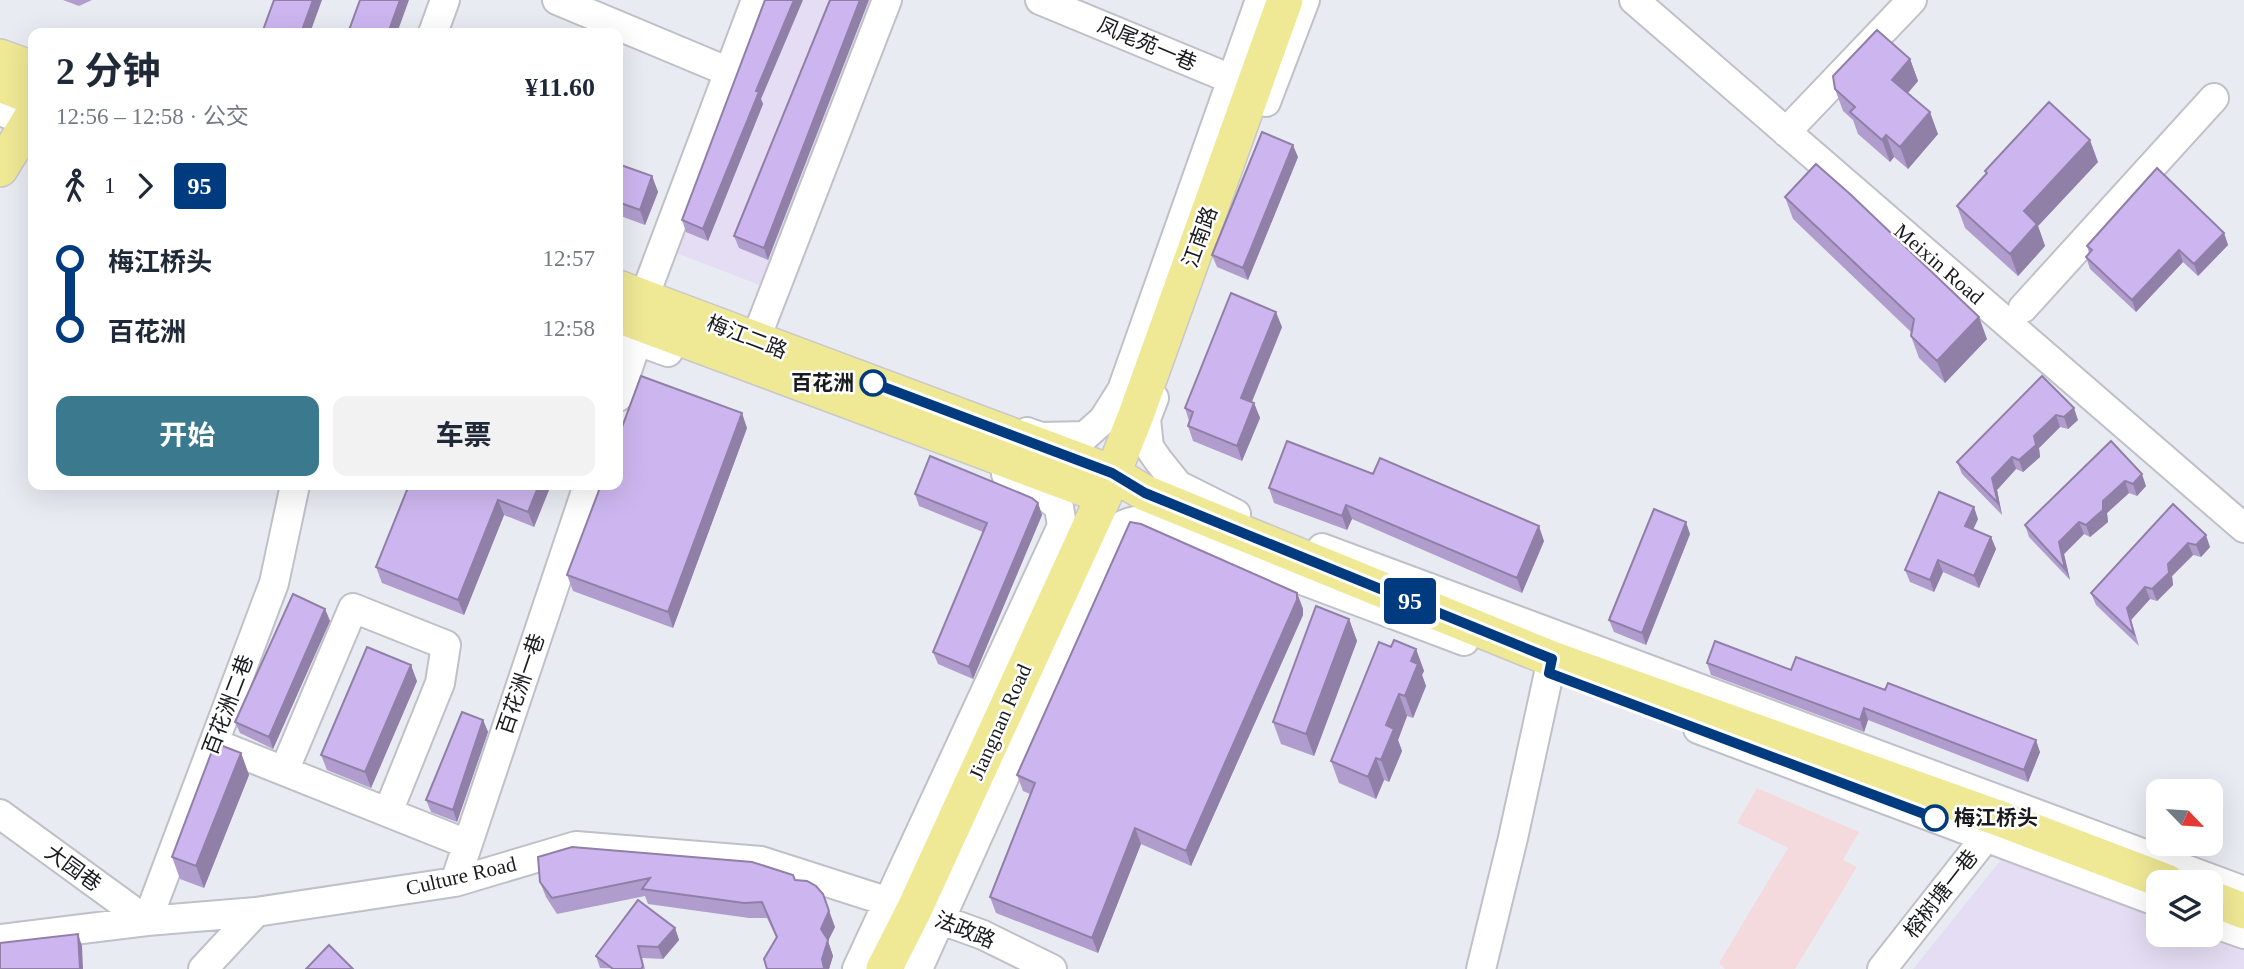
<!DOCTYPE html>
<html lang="zh">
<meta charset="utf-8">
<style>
body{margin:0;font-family:"Times New Roman","Noto Sans SC",serif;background:#f2f2f3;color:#1f2937;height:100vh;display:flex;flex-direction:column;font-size:26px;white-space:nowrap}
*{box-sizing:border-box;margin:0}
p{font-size:23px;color:#747a83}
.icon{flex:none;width:38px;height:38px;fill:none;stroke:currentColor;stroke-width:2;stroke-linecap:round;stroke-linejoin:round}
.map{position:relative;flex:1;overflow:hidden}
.sheet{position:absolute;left:28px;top:28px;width:595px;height:462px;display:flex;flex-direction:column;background:#fff;border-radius:14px;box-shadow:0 7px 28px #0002}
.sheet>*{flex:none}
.badge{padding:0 14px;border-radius:5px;font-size:24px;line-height:46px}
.needle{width:46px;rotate:115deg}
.tools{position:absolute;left:2146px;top:779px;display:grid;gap:14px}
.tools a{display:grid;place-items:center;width:77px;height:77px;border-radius:14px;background:#fff;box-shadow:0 7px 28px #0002;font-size:35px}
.map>.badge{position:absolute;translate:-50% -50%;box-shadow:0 0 0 4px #fff}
.legs{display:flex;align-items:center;gap:10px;height:77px;padding:0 28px;font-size:23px}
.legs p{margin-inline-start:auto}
.headline{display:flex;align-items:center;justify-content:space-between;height:119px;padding:0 28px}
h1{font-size:38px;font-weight:700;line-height:52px}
.button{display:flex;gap:14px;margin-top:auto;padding:14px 28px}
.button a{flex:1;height:80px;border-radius:14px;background:#3b7a8e;color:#fff;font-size:28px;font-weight:700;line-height:80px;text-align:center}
.button a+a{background:#f2f2f3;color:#1f2937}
ul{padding:0 28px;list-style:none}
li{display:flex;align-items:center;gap:24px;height:70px;font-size:26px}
li i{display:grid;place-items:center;width:10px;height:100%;margin:0 9px;background:currentColor}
li i::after{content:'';width:18px;height:18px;margin:-9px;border:5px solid;border-radius:50%;background:#fff}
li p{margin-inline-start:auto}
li:first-child i{background:linear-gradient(#0000 50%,currentColor 0)}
li:last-child i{background:linear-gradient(currentColor 50%,#0000 0)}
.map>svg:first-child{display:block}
</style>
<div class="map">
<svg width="2244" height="969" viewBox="0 0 2244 969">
<rect width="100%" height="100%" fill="#e9ebf3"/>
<path fill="#e5ddf3" d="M766,0h111l-110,288 -96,-37z
M2007,852l151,54v28l86,2v33h-331z"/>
<path fill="#f5dadd" d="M1757,788l102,44 -16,28 14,7 -62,102h-70l-6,-6 69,-115 -51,-25z"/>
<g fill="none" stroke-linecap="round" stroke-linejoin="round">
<g stroke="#bfc0c8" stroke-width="32">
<path id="minor" d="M557,0l172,72
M1040,0l208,86
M1634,0l610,528
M433,33l12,-33
M1266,102l39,-102
M0,111l33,12
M1786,132l126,-132
M646,292l110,-292
M2023,308l191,-210
M758,333l129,-333
M618,334l50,18
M618,397l25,-73
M1154,398l-8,21 3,28 9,13 20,25 58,29
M1027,432l14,5 44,-1 18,-16 19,-30 138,-390
M1322,548l922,343
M1698,729l460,173
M214,743l253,101
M284,771l69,-163 93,37 -6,38 -52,129
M0,814l147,107 127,-338 21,-98
M455,882l133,-397
M2210,922l34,12
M0,939l147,-18 109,-9 199,-30 121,-36 185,15 153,49 69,25 69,34
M203,969l53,-57
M857,969l205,-443 -3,-19 -30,-24 -23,-9
M918,969l198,-440c10,-6 17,-9 29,-8l319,120
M1481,969l32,-131 39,-179
M1882,969l115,-146"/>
</g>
<g stroke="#c8c8c9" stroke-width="38">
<path id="major" d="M0,57l33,12
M0,84l33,13
M0,169l33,-54
M618,288l494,185 33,20 407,166 449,160 166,63
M618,315l486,181
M2210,898l34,13
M884,969l30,-59 190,-414 32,-81 149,-415"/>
</g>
<use href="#minor" stroke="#fff" stroke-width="28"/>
<use href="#major" stroke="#efe895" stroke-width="35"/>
</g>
<path fill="#b09dce" d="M63,0h29l-13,6z
M830,0l-62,260 -29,-12 -5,-12z
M1910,59l8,22 -10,12 30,41 -30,35 -14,-12 -4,5 -32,-28 -5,-14 -10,-9 -8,-22z
M761,99l2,5 -55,137 -22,-9 -4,-12z
M1298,157l-50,123 -31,-13 -5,-12z
M2098,162l-60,64 7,20 -27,30 -53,-48 -8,-22 29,-32 -1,-3z
M618,164l34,12 6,16 -13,33 -27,-10z
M1785,197l202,142 -42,44 -26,-25 -8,-22v-4l-118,-113z
M2224,233l4,12 -30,31 -15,-14 -47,50 -46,-43 -4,-12 3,-4 -2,-7z
M1282,327l-30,75 2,1 6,15 -18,43 -49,-20 -5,-15 1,-5 -4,-13z
M2042,376l36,44 -10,9 -8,-2 -21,21 1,9 -17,15 -7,-3 -19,21 5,25 -40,-41 -5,-12z
M747,428l-74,200 -100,-37 -6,-16z
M2111,441l35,45 -9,10 -8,-3 -22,20 1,9 -18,15 -6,-3 -20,20 6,26 -41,-43 -4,-12z
M1373,474l171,67 -22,52 -170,-74 -5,11 -73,-27 -5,-15z
M409,485h142l-17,42 -30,-12 -40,100 -82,-32 -6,-16z
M915,494l123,9 4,12 -69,164 -35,-15 -5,-12 50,-120 -64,-26z
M2173,504l37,43 -9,10 -8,-2 -21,21 1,9 -16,16 -7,-2 -19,21 8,26 -43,-41 -5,-12z
M1978,519l-5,11 18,7 5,12 -17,39 -36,-16 -9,20 -24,-10 -5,-12z
M1690,534l-44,111 -32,-13 -5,-12z
M1297,593l6,16v6l-112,251 -50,-22 -43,109 -102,-40 -6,-16 40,-103 -7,-3 -6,-16z
M325,609l5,12 -57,128 -33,-16 -5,-11z
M1349,619l8,22 -43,115 -33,-12 -8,-22z
M1391,647l25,2 8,22 -2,4 4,11 -13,32 -6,-2 -9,24 4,11 -13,31 -5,-2 -8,19 -37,-16 -8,-22z
M1707,663l84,7 249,82 -12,30 -160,-62 -4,12 -153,-57z
M417,681l-46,107 -44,-18 -6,-15z
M483,720l5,12 -31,90 -26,-10 -5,-12z
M241,753l8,22 -45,113 -24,-9 -8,-22z
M538,857l257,23 40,47 -7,14 5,15 -4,13h-62l10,-30 -10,-21h-18l-101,-14 -3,-8 -88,18 -11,-17 -6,-15z
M675,928l4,12 -16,19 -21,-1 3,11 -45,-1 -4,-12z"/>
<path fill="#907fa7" d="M313,0h9l-12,33h-9z
M400,0h9l-12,33h-9z
M794,0h9l-42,99 2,5 -55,137 -5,-12 53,-138z
M860,0h9l-101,260 -4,-12z
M1910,59l8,22 -18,21 -8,-22z
M1930,112l8,22 -30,35 -8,-22z
M1886,135l8,22 -4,5 -8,-22z
M2090,140l8,22 -60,64 7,20 -27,30 -8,-22 14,-43z
M1293,145l5,12 -50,123 -5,-12z
M652,176l6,16 -13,33 -5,-15z
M2224,233l4,12 -30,31 -4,-12z
M2179,250l4,12 -47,50 -4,-12z
M1276,312l6,15 -35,86 -6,-15z
M1979,317l8,22 -42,44 -8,-22z
M1254,403l6,15 -18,43 -5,-15z
M2074,408l4,12 -10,9 -4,-12z
M742,413l5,15 -74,200 -5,-16z
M2056,415l4,12 -21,21 1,9 -17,15 -4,-12 15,-24z
M2012,457l4,12 -19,21 5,25 -4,-12 -6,-25z
M2142,474l4,12 -9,10 -4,-12z
M2125,481l4,12 -22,20 1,9 -18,15 -4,-12 17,-24z
M539,485h12l-17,42 -6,-15z
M498,500l6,15 -40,100 -6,-15z
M1038,503l4,12 -69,164 -4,-12z
M1346,505l6,14 -5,11 -5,-14z
M1974,507l4,12 -9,19 -4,-12z
M1686,522l4,12 -44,111 -4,-12z
M2079,522l5,12 -20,20 6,26 -5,-11 -6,-27z
M1539,526l5,15 -22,52 -5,-15z
M2206,535l4,12 -9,10 -5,-12z
M1991,537l5,12 -17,39 -5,-12z
M2188,543l5,12 -21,21 1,9 -16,16 -5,-12 16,-25z
M1938,560l5,12 -9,20 -4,-12z
M2145,587l5,12 -19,21 8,26 -12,-38z
M1297,593l6,16v6l-112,251 -5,-15z
M325,609l5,12 -57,128 -4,-12z
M1349,619l8,22 -43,115 -8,-22z
M1416,649l8,22 -2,4 4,11 -13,32 -8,-22 6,-35z
M411,665l6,16 -46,107 -6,-16z
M1399,694l8,22 -9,24 4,11 -13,31 -8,-22 5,-35z
M1864,708l4,12 -4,12 -4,-12z
M483,720l5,12 -31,90 -4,-12z
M2036,740l4,12 -12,30 -4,-12z
M241,753l8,22 -45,113 -8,-22z
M1376,758l8,22 -8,19 -8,-22z
M1135,828l6,16 -43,109 -6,-15z
M823,894l12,33 -7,14 5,15 -4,13h-6l-1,-10 -1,-30z
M675,928l4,12 -16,19 -5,-12z
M78,934l4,12 1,23h-3z"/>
<path fill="#cdb6ef" stroke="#907fa7" stroke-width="2" d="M274,0h39l-12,33h-39z
M360,0h40l-12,33h-40z
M765,0h29l-38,91 3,1 -56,137 -21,-9z
M830,0h30l-96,248 -30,-12z
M1877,30l33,29 -18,21 38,32 -30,35 -14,-12 -4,5 -32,-28 5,-5 -20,-18 -2,-13z
M2049,102l41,38 -66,71 13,13 -27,30 -53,-48 30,-33 -2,-2z
M1262,132l31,13 -50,123 -31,-13z
M618,164l34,12 -12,34 -22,-8z
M1816,164l34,30 129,123 -42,44 -26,-25 3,-17 -129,-122z
M2157,168l67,65 -30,31 -15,-14 -47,50 -46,-43 6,-7 -5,-4z
M1231,293l45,19 -35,86 13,5 -17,43 -49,-20 5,-14 -8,-4z
M641,376l101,37 -74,199 -101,-37 34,-90h17v-47z
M2042,376l32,32 -10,9 -8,-2 -22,21 2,9 -17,15 -7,-3 -20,21 6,25 -41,-41z
M1287,441l86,33 7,-16 159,68 -22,52 -171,-73 -4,11 -73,-28z
M2111,441l31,33 -9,10 -8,-3 -22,20v9l-17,15 -7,-3 -20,20 6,27 -40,-44z
M930,456l102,42 6,5 -69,164 -36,-15 54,-129 -72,-29z
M409,485h130l-11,27 -30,-12 -40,100 -82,-33z
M1939,492l35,15 -9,19 26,11 -17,39 -36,-16 -8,20 -25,-10z
M2173,504l33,31 -10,10 -8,-2 -20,21 1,9 -17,16 -7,-2 -18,21 7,26 -43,-41z
M1654,509l32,13 -44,111 -33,-13z
M1130,522l11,2 156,69v7l-111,251 -51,-23 -43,110 -102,-41 45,-114 -18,-8z
M293,594l32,15 -56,128 -34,-15z
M1316,606l33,13 -43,115 -33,-12z
M1394,640l22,9 -5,12 7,3 -13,32 -6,-2 -13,31 8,4 -13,31 -5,-2 -8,19 -37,-16 48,-119 12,5z
M1715,641l76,29 5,-13 89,33 3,-7 148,57 -12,30 -160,-62 -4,12 -153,-57z
M367,647l44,18 -46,107 -44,-17z
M462,712l21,8 -30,90 -27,-10z
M215,743l26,10 -45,113 -24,-9z
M572,847l180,15 41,13 2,5 12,1 9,5 7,8 6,17 -8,18 7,11 -6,19 2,9 -1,1h-56l-3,-10 13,-22 -15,-35 -18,1 -102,-14 8,-11 -98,20 -12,-16 -2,-25z
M638,900l37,28 -17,19 -20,-1 5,20 -2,3h-28l-17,-13z
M78,934l2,35h-80v-26z
M329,945l24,24h-47z"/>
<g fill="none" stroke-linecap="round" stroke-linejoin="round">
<g stroke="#fff" stroke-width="16">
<path id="line-1" d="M873,383l239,90 33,20 407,166 -3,14 386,145"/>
</g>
<use href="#line-1" stroke="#003b80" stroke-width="10"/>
</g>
<g fill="#fff" stroke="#003b80" stroke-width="3.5">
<circle cx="873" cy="383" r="12"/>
<circle cx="1935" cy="818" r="12"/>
</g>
<g text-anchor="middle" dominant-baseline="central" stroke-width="5" stroke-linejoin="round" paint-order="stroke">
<g font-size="21" fill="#1a1b1e" stroke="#fff">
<text transform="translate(1147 44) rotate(23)">凤尾苑一巷</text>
<text transform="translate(1200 237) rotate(-70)">江南路</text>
<text transform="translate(1939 264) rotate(41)">Meixin Road</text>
<text transform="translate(747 337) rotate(21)">梅江二路</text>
<text transform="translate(521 684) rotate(-71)">百花洲一巷</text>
<text transform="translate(228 705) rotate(-69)">百花洲二巷</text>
<text transform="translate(1000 722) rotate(-66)">Jiangnan Road</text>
<text transform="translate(73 868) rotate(36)">大园巷</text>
<text transform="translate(461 876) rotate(-13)">Culture Road</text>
<text transform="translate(1941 894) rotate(-52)">榕树塘一巷</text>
<text transform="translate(965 930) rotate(22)">法政路</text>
</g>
<g font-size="21" font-weight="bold" fill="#1a1b1e" stroke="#fff" text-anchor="end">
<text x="854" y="383">百花洲</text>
<text x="1954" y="818" text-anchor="start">梅江桥头</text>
</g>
</g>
</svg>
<div class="tools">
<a><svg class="needle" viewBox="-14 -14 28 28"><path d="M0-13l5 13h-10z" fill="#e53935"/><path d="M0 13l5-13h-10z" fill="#747a83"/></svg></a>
<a><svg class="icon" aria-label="layers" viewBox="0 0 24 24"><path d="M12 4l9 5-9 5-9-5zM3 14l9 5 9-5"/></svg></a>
</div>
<b class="badge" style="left:1410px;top:601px;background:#003b80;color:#fff">95</b>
<section class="sheet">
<div class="headline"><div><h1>2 分钟</h1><p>12:56 – 12:58 · 公交</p></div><b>¥11.60</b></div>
<div class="legs"><svg class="icon" aria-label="walk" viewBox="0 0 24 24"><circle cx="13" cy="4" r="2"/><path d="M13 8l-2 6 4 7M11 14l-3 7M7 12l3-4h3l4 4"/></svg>1<svg class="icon" aria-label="forward" viewBox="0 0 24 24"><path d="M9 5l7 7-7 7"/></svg><b class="badge" style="background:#003b80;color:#fff">95</b></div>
<ul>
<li><i style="color:#003b80"></i><b>梅江桥头</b><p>12:57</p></li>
<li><i style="color:#003b80"></i><b>百花洲</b><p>12:58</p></li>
</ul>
<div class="button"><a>开始</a><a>车票</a></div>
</section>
</div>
